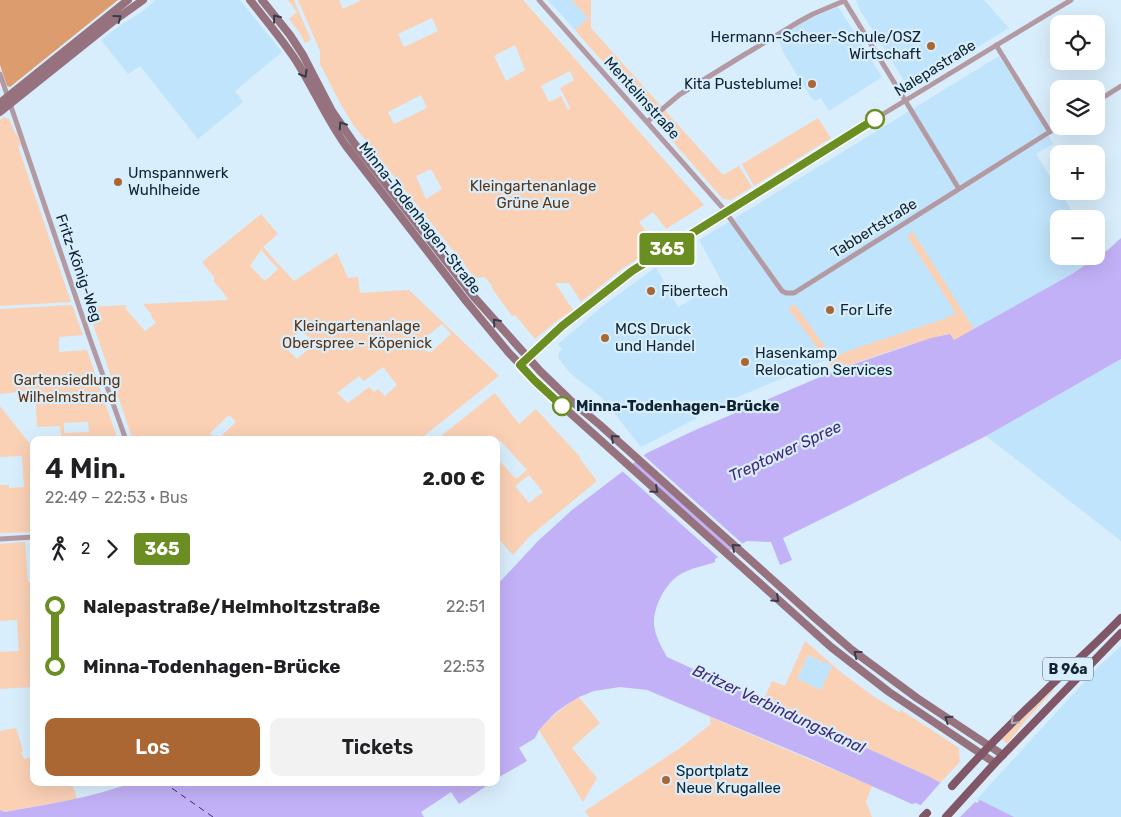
<!DOCTYPE html>
<html lang="de">
<meta charset="utf-8">
<style>
body{margin:0;font-family:Rubik,sans-serif;background:#f2f2f2;color:#202124;height:100vh;display:flex;flex-direction:column;font-size:19px;white-space:nowrap}
*{box-sizing:border-box;margin:0}
p{font-size:16px;color:#757577}
.icon{flex:none;width:28px;height:28px;fill:none;stroke:currentColor;stroke-width:2;stroke-linecap:round;stroke-linejoin:round}
.map{position:relative;flex:1;overflow:hidden}
.drawer{position:absolute;left:30px;top:436px;width:470px;height:350px;display:flex;flex-direction:column;background:#fff;border-radius:10px;box-shadow:0 5px 20px #0002}
.drawer>*{flex:none}
.badge{padding:0 10px;border-radius:4px;font-size:18px;line-height:32px}
.buttons{position:absolute;left:1050px;top:15px;display:grid;gap:10px}
.buttons a{display:grid;place-items:center;width:55px;height:55px;border-radius:10px;background:#fff;box-shadow:0 5px 20px #0002;font-size:25px}
.map>.badge{position:absolute;translate:-50% -50%;box-shadow:0 0 0 2px #fff}
.legs{display:flex;align-items:center;gap:8px;height:55px;padding:0 15px;font-size:16px}
.legs p{margin-inline-start:auto}
.overview{display:flex;align-items:center;justify-content:space-between;height:85px;padding:0 15px}
h1{font-size:28px;font-weight:600;line-height:38px}
.primary-button{display:flex;gap:10px;margin-top:auto;padding:10px 15px}
.primary-button a{flex:1;height:58px;border-radius:10px;background:#aa6734;color:#fff;font-size:20px;font-weight:600;line-height:58px;text-align:center}
.primary-button a+a{background:#f2f2f2;color:#202124}
ul{padding:0 15px;list-style:none}
li{display:flex;align-items:center;gap:18px;height:60px;font-size:19px}
li i{display:grid;place-items:center;width:8px;height:100%;margin:0 6px;background:currentColor}
li i::after{content:'';width:12px;height:12px;margin:-6px;border:4px solid;border-radius:50%;background:#fff}
li p{margin-inline-start:auto}
li:first-child i{background:linear-gradient(#0000 50%,currentColor 0)}
li:last-child i{background:linear-gradient(currentColor 50%,#0000 0)}
.map>svg:first-child{display:block}
</style>
<div class="map">
<svg width="1121" height="817" viewBox="0 0 1121 817">
<rect width="100%" height="100%" fill="#d9eefc"/>
<path fill="#c0e4fb" d="M156,0h84l42,52 -47,39 8,11 -45,37 -58,-73 -12,8 -27,-34 21,-16 17,-10z
M548,0h24l16,18 -13,12z
M856,0h128l25,28 -98,60 -3,-1 -48,-77z
M837,7l2,1 43,69 -53,34 -8,-13 -6,3 -5,-5 -27,-44 -2,-7 -4,-7 27,-17z
M999,56l45,70 9,18 -17,10 41,65h-18v37h37v-8l5,7 -29,19 -98,55 -20,-14 -13,5 -108,37 -138,58 2,3 -56,29 -40,-50 -30,-23 -13,-16 1,-6 3,-3 -4,-5 46,-39 52,-38 22,40 44,-25 -23,-42z
M1121,359v182l-135,-105z
M1121,646v171h-109l-36,-17 97,-106 26,-28z
M808,655l24,11 -11,24 -24,-11z"/>
<path fill="#fad1b5" fill-rule="evenodd" d="M288,0h6l17,40 -6,3 -6,-11 -10,-13 8,-7z
M298,0h41l4,9 18,-9h162l181,205 -38,24 -13,-17 -14,10 18,25 -34,21 -42,34 -12,-19h-14l18,27 -14,9 -24,20 -20,-24 -3,1 -21,-29h2l-8,-10 -10,1 -121,-152 -14,-23 -20,-39v-13zM432,18l6,13 -34,16 -6,-13zM515,45l10,25 -19,11 -12,-25zM570,71l4,9 -14,8 10,20 -2,2 -7,-14 -12,6 -8,-16zM421,95l6,13 -33,16 -6,-12zM431,169l11,20 -16,10 -10,-23z
M572,0h19v28l132,147 16,-9 13,21 -21,13 -8,-1 -148,-169 13,-12z
M4,117l5,2 6,14 2,1 4,11 -3,1 53,156 -71,4v-186z
M818,118l13,20 -77,48 -12,-22z
M261,214l17,20 -15,13 31,34 43,-28 11,25 10,-1 2,16 49,-3 90,86 -80,64h-202l19,-18 -7,-7 -19,18 6,7h-83l-46,-133 40,-2 -2,3 20,23 11,-8 -5,-7 1,-1 -9,-11 85,-4 -5,-8 -9,-10v-5l-12,-15zM261,250l17,19 -13,12 -15,-15zM442,324l9,10 -21,19 -2,-2 -1,1 -8,-9zM301,330l14,13 -18,16 -13,-13zM383,367l14,18 -12,11 -7,-7 -4,3 -5,-5 -21,16 -11,-10 22,-17 5,5z
M913,232l61,97 -20,11 -4,-6c-40,9 -78,23 -116,37l-46,-63 6,-4 39,53 18,-7 90,-30 13,-6 1,-2 -48,-76z
M72,305l11,30 -24,2v15l28,-2 31,90h-56l-2,-14 -23,1 -2,-37 -35,4v-85zM88,422l1,10 -25,1v-10z
M495,393l24,31 17,-15 45,49 -1,1 17,22 -67,55 -17,19 -17,-19v-79l20,22 11,-9 -27,-30 -4,3v-3h-60zM529,475l14,17 -14,11 -14,-17z
M0,406l34,43v83l-34,1v-48h9v3l15,-1 -2,-31 -22,1z
M25,542l3,40h6v105l-34,2v-37l19,-1 -2,-31 -17,1v-77z
M805,641l37,32 31,23 26,16 2,-2 58,38 1,14 -20,21 -10,-6 -167,-76 9,-20 13,5zM808,655l24,11 -11,24 -24,-11z
M1053,689l1,1 -28,30 -19,24 -5,-5z
M579,697l21,26 -28,25 25,30 -14,24 -44,-72c13,-13 23,-23 40,-33z
M710,717l162,69 -6,16 6,15h-283l-4,-6 95,-63 31,-24z
M16,728l7,23 -2,1 3,7 10,-2v25l38,1 5,16 -73,13 -4,-2v-79z"/>
<path fill="#dd9c6e" d="M0,0h118l-108,87 -3,-1 -7,-21z"/>
<path fill="#c3b1f7" d="M1121,238v121l-135,77 -138,70 -65,32 9,22 -12,5 -9,-23 -24,-1 -32,18v3c-11,4 -24,6 -34,12 -15,8 -28,33 -27,50 1,12 7,22 13,33l263,120 47,26 3,-3 34,17h-68l-30,-14 -4,1 -103,-46 -162,-68 -27,-3 -26,4 -15,6 -13,8 -11,8 -16,17 -4,8 -16,10 8,13 -31,18v-193l42,-45 34,-31 75,-57 46,-22 141,-60 23,-8 74,-25 19,-4 4,6 118,-66 37,-25z
M134,782h357v1l-32,21 -8,-12 -30,20 3,5h-424v-7l5,2c43,-8 87,-14 129,-30z"/>
<path fill="#d9eefc" d="M642,454l102,91 -10,6 -100,-91z
M630,463l100,90 -10,6 -99,-89z
M941,782l36,18 -17,17h-20l-21,-10z"/>
<g fill="none" stroke-linecap="round" stroke-linejoin="round">
<path stroke="#442877" stroke-width="1" stroke-dasharray="6 5" stroke-linecap="butt" d="M163,782l50,35"/>
<path stroke="#b39aa2" stroke-width="5" d="M539,0l183,207 60,84 4,2h8l265,-167
M844,0l115,189
M996,45l54,87
M749,52l51,-31 13,-7 31,-13
M0,74l90,265 36,101
M1096,102l25,-16
M647,122l32,-27 68,-42
M520,365l42,-38 70,-56 205,-129 234,-142
M0,539l34,-2"/>
<path stroke="#96727f" stroke-width="8" d="M250,0c15,19 31,38 45,59 18,28 31,59 51,87l120,155 43,52 40,41 282,253 58,45 106,71
M262,0l28,35 13,20 29,56 22,32 120,154 66,74 29,28 31,26 215,193 37,32 65,48 86,57
M0,103l128,-103
M0,112l115,-92 28,-20"/>
<path stroke="#815666" stroke-width="8" d="M952,786c27,-30 56,-60 86,-88 27,-27 56,-52 83,-80
M923,817l4,-4
M946,817l49,-54 126,-130"/>
</g>
<defs><path id="oneway-chevron" d="M-2-3.5L2.5 0L-2 3.5" fill="none" stroke-width="1.6" stroke-linecap="round" stroke-linejoin="round" transform="scale(1.25)"/></defs>
<g stroke="#383b48">
<use href="#oneway-chevron" transform="translate(118 18) rotate(-36)"/>
<use href="#oneway-chevron" transform="translate(276 18) rotate(-128)"/>
<use href="#oneway-chevron" transform="translate(304 74) rotate(60)"/>
<use href="#oneway-chevron" transform="translate(342 125) rotate(-123)"/>
<use href="#oneway-chevron" transform="translate(496 322) rotate(-131)"/>
<use href="#oneway-chevron" transform="translate(614 438) rotate(-138)"/>
<use href="#oneway-chevron" transform="translate(655 490) rotate(42)"/>
<use href="#oneway-chevron" transform="translate(735 547) rotate(-138)"/>
<use href="#oneway-chevron" transform="translate(776 599) rotate(42)"/>
<use href="#oneway-chevron" transform="translate(857 654) rotate(-142)"/>
<use href="#oneway-chevron" transform="translate(948 719) rotate(-146)"/>
</g>
<use stroke="#b1aab8" href="#oneway-chevron" transform="translate(1014 721) rotate(135)"/>
<g fill="none" stroke-linecap="round" stroke-linejoin="round">
<g stroke="#fff" stroke-width="11">
<path id="line-1" d="M562,406l-27,-25 -15,-16 42,-39 70,-55 243,-152"/>
</g>
<use href="#line-1" stroke="#6b8e23" stroke-width="8"/>
</g>
<g fill="#aa6734" stroke="#d9eefc" stroke-width="2">
<circle cx="931" cy="46" r="5"/>
<circle cx="812" cy="84" r="5"/>
<circle cx="118" cy="182" r="5"/>
<circle cx="651" cy="291" r="5"/>
<circle cx="830" cy="310" r="5"/>
<circle cx="605" cy="338" r="5"/>
<circle cx="745" cy="362" r="5"/>
<circle cx="666" cy="780" r="5"/>
</g>
<g fill="#fff" stroke="#6b8e23" stroke-width="2.5">
<circle cx="875" cy="119" r="9"/>
<circle cx="562" cy="406" r="9"/>
</g>
<g text-anchor="middle" dominant-baseline="central" stroke-width="4.5" stroke-linejoin="round" paint-order="stroke">
<rect fill="#d9eefc" stroke="#4c616d" stroke-width="1" x="1043" y="657.5" width="50" height="23" rx="4"/>
<g font-size="14" font-weight="bold" fill="#0f2430">
<text x="1068" y="669">B 96a</text>
</g>
<g font-size="15" fill="#0f2430" stroke="#d9eefc" text-anchor="start">
<text x="921" y="37" text-anchor="end">Hermann-Scheer-Schule/OSZ<tspan x="921" dy="17">Wirtschaft</tspan></text>
<text x="802" y="84" text-anchor="end">Kita Pusteblume!</text>
<text x="128" y="173">Umspannwerk<tspan x="128" dy="17">Wuhlheide</tspan></text>
<text x="661" y="291">Fibertech</text>
<text x="840" y="310">For Life</text>
<text x="615" y="329">MCS Druck<tspan x="615" dy="17">und Handel</tspan></text>
<text x="755" y="353">Hasenkamp<tspan x="755" dy="17">Relocation Services</tspan></text>
<text x="676" y="771">Sportplatz<tspan x="676" dy="17">Neue Krugallee</tspan></text>
</g>
<g font-size="15" fill="#0f2430" stroke="#d9eefc">
<text transform="translate(935 68) rotate(-32)">Nalepastraße</text>
<text transform="translate(642 98) rotate(48)">Mentelinstraße</text>
<text transform="translate(420 218) rotate(52)">Minna-Todenhagen-Straße</text>
<text transform="translate(874 228) rotate(-32)">Tabbertstraße</text>
<text transform="translate(79 268) rotate(71)">Fritz-König-Weg</text>
</g>
<g font-size="15" fill="#5f3411" stroke="#d9eefc">
<text x="533" y="186">Kleingartenanlage<tspan x="533" dy="17">Grüne Aue</tspan></text>
<text x="357" y="326">Kleingartenanlage<tspan x="357" dy="17">Oberspree - Köpenick</tspan></text>
<text x="67" y="380">Gartensiedlung<tspan x="67" dy="17">Wilhelmstrand</tspan></text>
</g>
<g font-size="15" font-weight="bold" fill="#0f2430" stroke="#d9eefc" text-anchor="start">
<text x="576" y="406">Minna-Todenhagen-Brücke</text>
</g>
<g font-size="16" font-style="italic" fill="#442877" stroke="#d9eefc">
<text transform="translate(785 451) rotate(-25)">Treptower Spree</text>
<text transform="translate(779 709) rotate(25)">Britzer Verbindungskanal</text>
</g>
</g>
</svg>
<div class="buttons">
<a><svg class="icon" aria-label="locate" viewBox="0 0 24 24"><circle cx="12" cy="12" r="6"/><path d="M12 2v4M12 18v4M2 12h4M18 12h4"/></svg></a>
<a><svg class="icon" aria-label="layers" viewBox="0 0 24 24"><path d="M12 4l9 5-9 5-9-5zM3 14l9 5 9-5"/></svg></a>
<a>+</a>
<a>−</a>
</div>
<b class="badge" style="left:667px;top:249px;background:#6b8e23;color:#fff">365</b>
<section class="drawer">
<div class="overview"><div><h1>4 Min.</h1><p>22:49 – 22:53 · Bus</p></div><b>2.00 €</b></div>
<div class="legs"><svg class="icon" aria-label="walk" viewBox="0 0 24 24"><circle cx="13" cy="4" r="2"/><path d="M13 8l-2 6 4 7M11 14l-3 7M7 12l3-4h3l4 4"/></svg>2<svg class="icon" aria-label="forward" viewBox="0 0 24 24"><path d="M9 5l7 7-7 7"/></svg><b class="badge" style="background:#6b8e23;color:#fff">365</b></div>
<ul>
<li><i style="color:#6b8e23"></i><b>Nalepastraße/Helmholtzstraße</b><p>22:51</p></li>
<li><i style="color:#6b8e23"></i><b>Minna-Todenhagen-Brücke</b><p>22:53</p></li>
</ul>
<div class="primary-button"><a>Los</a><a>Tickets</a></div>
</section>
</div>
